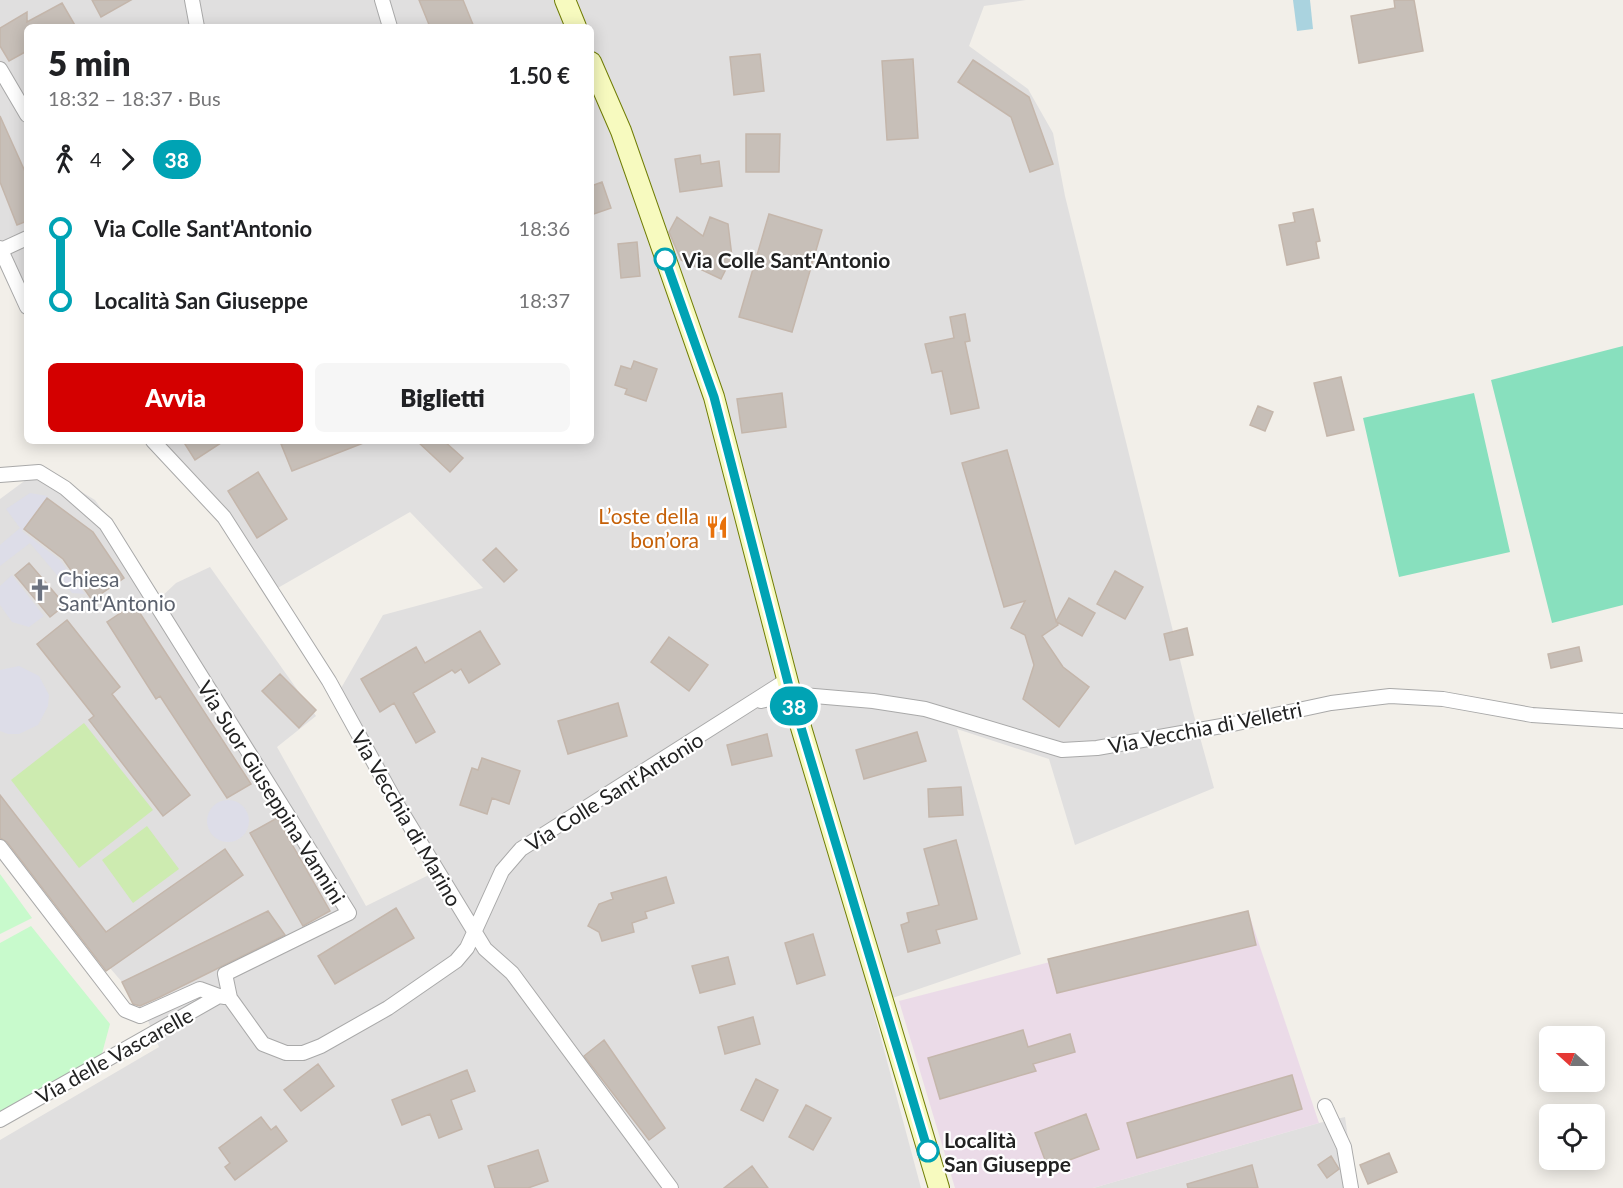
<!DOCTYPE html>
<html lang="it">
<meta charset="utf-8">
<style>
body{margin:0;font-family:Lato,sans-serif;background:#f6f6f6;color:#202124;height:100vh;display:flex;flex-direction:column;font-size:22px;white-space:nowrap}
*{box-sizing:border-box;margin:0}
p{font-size:20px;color:#757577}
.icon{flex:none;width:33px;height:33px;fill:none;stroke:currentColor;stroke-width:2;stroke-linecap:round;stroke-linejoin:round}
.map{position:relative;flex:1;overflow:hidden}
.drawer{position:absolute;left:24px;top:24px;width:570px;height:420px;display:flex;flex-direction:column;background:#fff;border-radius:9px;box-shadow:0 3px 15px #0003}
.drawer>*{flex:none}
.badge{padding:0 12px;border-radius:20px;font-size:21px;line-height:39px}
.needle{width:39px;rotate:291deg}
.controls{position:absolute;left:1539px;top:1026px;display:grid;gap:12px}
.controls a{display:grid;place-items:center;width:66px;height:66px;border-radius:9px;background:#fff;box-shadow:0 3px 15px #0003;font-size:30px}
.map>.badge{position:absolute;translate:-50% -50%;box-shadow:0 0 0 3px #fff}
.legs{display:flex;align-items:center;gap:9px;height:66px;padding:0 24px;font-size:20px}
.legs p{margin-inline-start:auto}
.headline{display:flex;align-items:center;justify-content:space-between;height:102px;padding:0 24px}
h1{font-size:33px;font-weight:800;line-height:45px}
.cta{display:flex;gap:12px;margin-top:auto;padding:12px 24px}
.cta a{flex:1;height:69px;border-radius:9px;background:#d40000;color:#fff;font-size:24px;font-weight:800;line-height:69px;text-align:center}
.cta a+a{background:#f6f6f6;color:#202124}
ul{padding:0 24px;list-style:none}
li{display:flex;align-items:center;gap:21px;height:72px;font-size:22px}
li i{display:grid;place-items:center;width:9px;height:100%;margin:0 8px;background:currentColor}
li i::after{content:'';width:15px;height:15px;margin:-8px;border:4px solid;border-radius:50%;background:#fff}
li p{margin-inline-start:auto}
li:first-child i{background:linear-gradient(#0000 50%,currentColor 0)}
li:last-child i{background:linear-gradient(currentColor 50%,#0000 0)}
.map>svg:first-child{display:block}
</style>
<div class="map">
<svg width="1623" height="1188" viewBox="0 0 1623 1188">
<rect width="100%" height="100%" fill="#f2efe9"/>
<path fill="#e0dfdf" d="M0,0h1026l-42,6 -15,40 59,43 25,44 12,63 128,516 21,76 -139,57 -26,-86 -92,-30 64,225 -149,51 49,183h-921v-48l159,-93 -13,-31 -24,-34 -122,-142v-341l42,-31 53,32 46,66 17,34 18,-17 34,-16 106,149 -39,31 89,159 75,-37 -101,-179 43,-75 100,-27 -73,-76 -134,77 -118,-148h433v-414h-564v271l-27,-48z
M1345,1117l10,71h-262l226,-65z"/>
<path fill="#ebdbe8" d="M1248,911l71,212 -226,65h-138l-56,-187z"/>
<path fill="#cdebb0" d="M84,723l69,87 -74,58 -68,-88z
M147,826l32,43 -46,34 -31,-43z"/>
<path fill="#c8facc" d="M0,874l32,44 -32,16z
M31,926l79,98 -10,37 -100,53v-171z"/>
<path fill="#88e0be" d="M1623,346v259l-71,18 -61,-243z
M1474,393l36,159 -111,25 -36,-159z"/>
<path fill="#dddde8" d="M30,493l18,3 -26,35 38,29 25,34 -13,-1 -42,-50 -30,23v-21l20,-17 -14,-19z
M12,575l32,41 -15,11 -17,-5 -12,-17v-19z
M19,666l20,10 10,19 -1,11 -10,19 -19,9h-11l-8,-3v-61z
M207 821a21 21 0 1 1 42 0a21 21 0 1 1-42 0Z"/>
<path fill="#aad3df" d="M1293,0h17l3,29 -16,2z"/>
<path fill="#c7bfb8" stroke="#c4b6ab" stroke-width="1.5" d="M92,0h39l-30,17z
M419,0h44l11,27h-44z
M1394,0h20l9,51 -64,12 -8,-47 44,-8z
M62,3l14,24h-49v24l-18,10 -9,-15v-18l27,-16v10z
M760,54l4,37 -30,4 -4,-38z
M913,59l5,79 -31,2 -5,-79z
M973,60l56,37 24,67 -23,8 -19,-55 -53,-35z
M0,116l27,60v45l-10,4 -17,-43z
M746,134h34l-1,38h-33z
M700,155l1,9 18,-3 3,25 -42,6 -5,-33z
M602,182l9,26 -20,7v-29z
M1313,209l7,32 -4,1 3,16 -32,7 -8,-40 16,-3 -2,-9z
M769,214l53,16 -30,102 -53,-15z
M677,217l26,19 7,-19 18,7 4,33 -11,22 -40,-19 -12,-28z
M637,242l3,34 -19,2 -3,-34z
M965,314l5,27 -5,1 14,66 -28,6 -9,-43 -10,2 -7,-29 29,-6 -4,-21z
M634,361l23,8 -11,32 -21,-7 2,-5 -12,-4 6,-19 10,3z
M1341,377l13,53 -27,6 -13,-53z
M782,393l4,34 -44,6 -5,-34z
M1258,406l15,6 -8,19 -15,-6z
M183,441h41l-29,19z
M289,441h77v1l-74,29 -11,-27z
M417,441h27l19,17 -13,14z
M1007,450l49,171 13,-23 26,15 -13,23 -25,-14 1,3 -16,11 21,31 26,20 -30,40 -36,-28 11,-34 -9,-30 -14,-7 14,-27 -21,6 -42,-144z
M258,472l29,47 -30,19 -29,-47z
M47,498l46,34 31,46 -32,22 -29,-41 -39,-30z
M496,548l21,22 -13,12 -21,-22z
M29,563l36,42 -15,12 -35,-42z
M1115,571l28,16 -18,32 -28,-15z
M134,604l117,180 -24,14 -67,-102 -4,3 -49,-77z
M67,620l53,67 -8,7 78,101 -27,21 -74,-96 5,-4 -57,-72z
M1187,628l6,27 -23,5 -6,-26z
M480,631l20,33 -31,19 -8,-14 -6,4 -3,-3 -39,23 22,39 -19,11 -22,-40 -14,9 -19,-33 55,-32 9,16z
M669,637l39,28 -19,26 -38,-29z
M1579,647l3,14 -31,7 -3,-14z
M280,674l36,36 -17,18 -37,-37z
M618,703l9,33 -59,18 -10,-33z
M917,732l9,29 -62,18 -8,-29z
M767,734l5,22 -40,9 -5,-20z
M482,758l38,13 -11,33 -17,-6 -5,16 -27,-9 12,-37 6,2z
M961,787l2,28 -34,2 -1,-28z
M0,795l106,137 119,-83 18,26 -137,96 -99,-129 -7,-4z
M277,818l53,93 -27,15 -53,-93z
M956,840l21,79 -41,11 4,13 -32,9 -7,-27 8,-3 -2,-9 32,-8 -15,-56z
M666,877l8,26 -29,9 2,6 -15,5 2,9 -32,9 -3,-9 -11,-6 11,-22 14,-5 -2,-6z
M396,908l18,30 -79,46 -17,-28z
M268,911l17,24 -125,62 -20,9 -7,-2 -11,-22z
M1248,911l8,34 -199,48 -9,-34z
M813,934l12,41 -28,9 -12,-41z
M728,957l7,27 -35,9 -8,-27z
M753,1017l7,27 -35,10 -7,-27z
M1023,1030l5,17 42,-13 5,18 -42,12 3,7 -96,28 -12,-41z
M604,1040l61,88 -16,12 -65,-84z
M318,1064l16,22 -33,25 -17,-21z
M467,1070l8,21 -24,9 11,29 -23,9 -9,-24 -28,11 -10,-25z
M1292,1075l10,34 -165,49 -10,-35z
M756,1079l22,11 -15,31 -22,-11z
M806,1105l25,13 -18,32 -24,-13z
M1086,1114l13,35 -51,19 -13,-35z
M261,1117l10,13 5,-4 11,15 -52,39 -10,-13 5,-4 -11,-15z
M538,1150l10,31 -20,7h-33l-7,-22z
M1389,1153l8,19 -29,12 -8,-19z
M1331,1156l8,13 -12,9 -9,-13z
M1252,1165l6,23h-70l-1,-4z
M752,1166l16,22h-44z"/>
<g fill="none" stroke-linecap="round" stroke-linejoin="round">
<g stroke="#a9a9a9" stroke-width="16">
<path id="street" d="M192,0l5,27
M382,0l8,27
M0,69l27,46
M0,248l27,59
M1,250l26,-12
M153,441l71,76 105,164 69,125 87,143 27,24 159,215
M0,475l39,-3 26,16 41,36 243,389 -124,61 5,24 33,46 23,9h17l18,-7 67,-38 68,-47 11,-13 35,-77 19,-22 266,-169
M761,701l30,-7 82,7 52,8 137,41 35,-2 136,-24 98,-21 59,-7 53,3 89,16 91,6
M0,847l125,163 15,6 60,-27 19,7
M1325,1106l19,41 7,41
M0,1120l219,-124 6,1"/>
</g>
<g stroke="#707d05" stroke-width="22">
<path id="secondary" d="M565,0l11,27
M591,62l30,69 93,266 77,297 148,494"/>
</g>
<use href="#street" stroke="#fff" stroke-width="14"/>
<use href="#secondary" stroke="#f7fabf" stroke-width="20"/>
</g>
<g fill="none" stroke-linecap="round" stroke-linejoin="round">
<g stroke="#fff" stroke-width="14">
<path id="line-1" d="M665,259l49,138 77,297 137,457"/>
</g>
<use href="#line-1" stroke="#00a3b4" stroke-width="9"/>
</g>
<defs>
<g id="restaurant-bare" transform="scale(1.8)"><path d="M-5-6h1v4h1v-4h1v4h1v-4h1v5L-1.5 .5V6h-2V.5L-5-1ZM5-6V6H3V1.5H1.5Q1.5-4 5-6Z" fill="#e8710a" stroke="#fff" stroke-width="2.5" paint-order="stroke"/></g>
<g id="church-bare" transform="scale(1.8)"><path d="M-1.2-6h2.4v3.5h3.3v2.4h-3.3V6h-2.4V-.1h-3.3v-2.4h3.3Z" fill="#6b7280" stroke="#fff" stroke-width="2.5" paint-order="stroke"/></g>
</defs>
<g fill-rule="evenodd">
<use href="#restaurant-bare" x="717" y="527"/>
<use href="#church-bare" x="40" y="590"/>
</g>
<g fill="#fff" stroke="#00a3b4" stroke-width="3">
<circle cx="665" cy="259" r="10"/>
<circle cx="928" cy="1151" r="10"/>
</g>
<g text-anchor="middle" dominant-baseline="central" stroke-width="4.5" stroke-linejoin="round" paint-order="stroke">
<g font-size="21" font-weight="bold" fill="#222" stroke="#fff" text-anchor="start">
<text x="682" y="259">Via Colle Sant'Antonio</text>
<text x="944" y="1139">Località<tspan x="944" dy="24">San Giuseppe</tspan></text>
</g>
<g font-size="21" fill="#c56008" stroke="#fff" text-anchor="end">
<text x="699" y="515">L’oste della<tspan x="699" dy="24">bon’ora</tspan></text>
</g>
<g font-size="21" fill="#5b616d" stroke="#fff" text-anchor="start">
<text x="58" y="578">Chiesa<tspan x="58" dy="24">Sant'Antonio</tspan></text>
</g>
<g font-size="21" fill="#222" stroke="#fff">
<text transform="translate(1205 727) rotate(-11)">Via Vecchia di Velletri</text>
<text transform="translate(614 791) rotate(-32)">Via Colle Sant'Antonio</text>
<text transform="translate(272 792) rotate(58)">Via Suor Giuseppina Vannini</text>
<text transform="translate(407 818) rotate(60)">Via Vecchia di Marino</text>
<text transform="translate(114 1055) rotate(-29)">Via delle Vascarelle</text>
</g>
</g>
</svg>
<div class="controls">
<a><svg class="needle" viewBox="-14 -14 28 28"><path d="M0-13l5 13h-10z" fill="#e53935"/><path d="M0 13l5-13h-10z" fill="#757577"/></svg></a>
<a><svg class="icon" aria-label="locate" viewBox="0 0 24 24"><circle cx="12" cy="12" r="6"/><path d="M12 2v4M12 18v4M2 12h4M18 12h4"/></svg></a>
</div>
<b class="badge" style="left:794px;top:706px;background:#00a3b4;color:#fff">38</b>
<section class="drawer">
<div class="headline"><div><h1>5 min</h1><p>18:32 – 18:37 · Bus</p></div><b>1.50 €</b></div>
<div class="legs"><svg class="icon" aria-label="walk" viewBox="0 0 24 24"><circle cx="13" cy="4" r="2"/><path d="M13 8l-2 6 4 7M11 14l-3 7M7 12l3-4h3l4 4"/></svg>4<svg class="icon" aria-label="forward" viewBox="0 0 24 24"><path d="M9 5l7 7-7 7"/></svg><b class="badge" style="background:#00a3b4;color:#fff">38</b></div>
<ul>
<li><i style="color:#00a3b4"></i><b>Via Colle Sant'Antonio</b><p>18:36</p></li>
<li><i style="color:#00a3b4"></i><b>Località San Giuseppe</b><p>18:37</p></li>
</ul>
<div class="cta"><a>Avvia</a><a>Biglietti</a></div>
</section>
</div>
